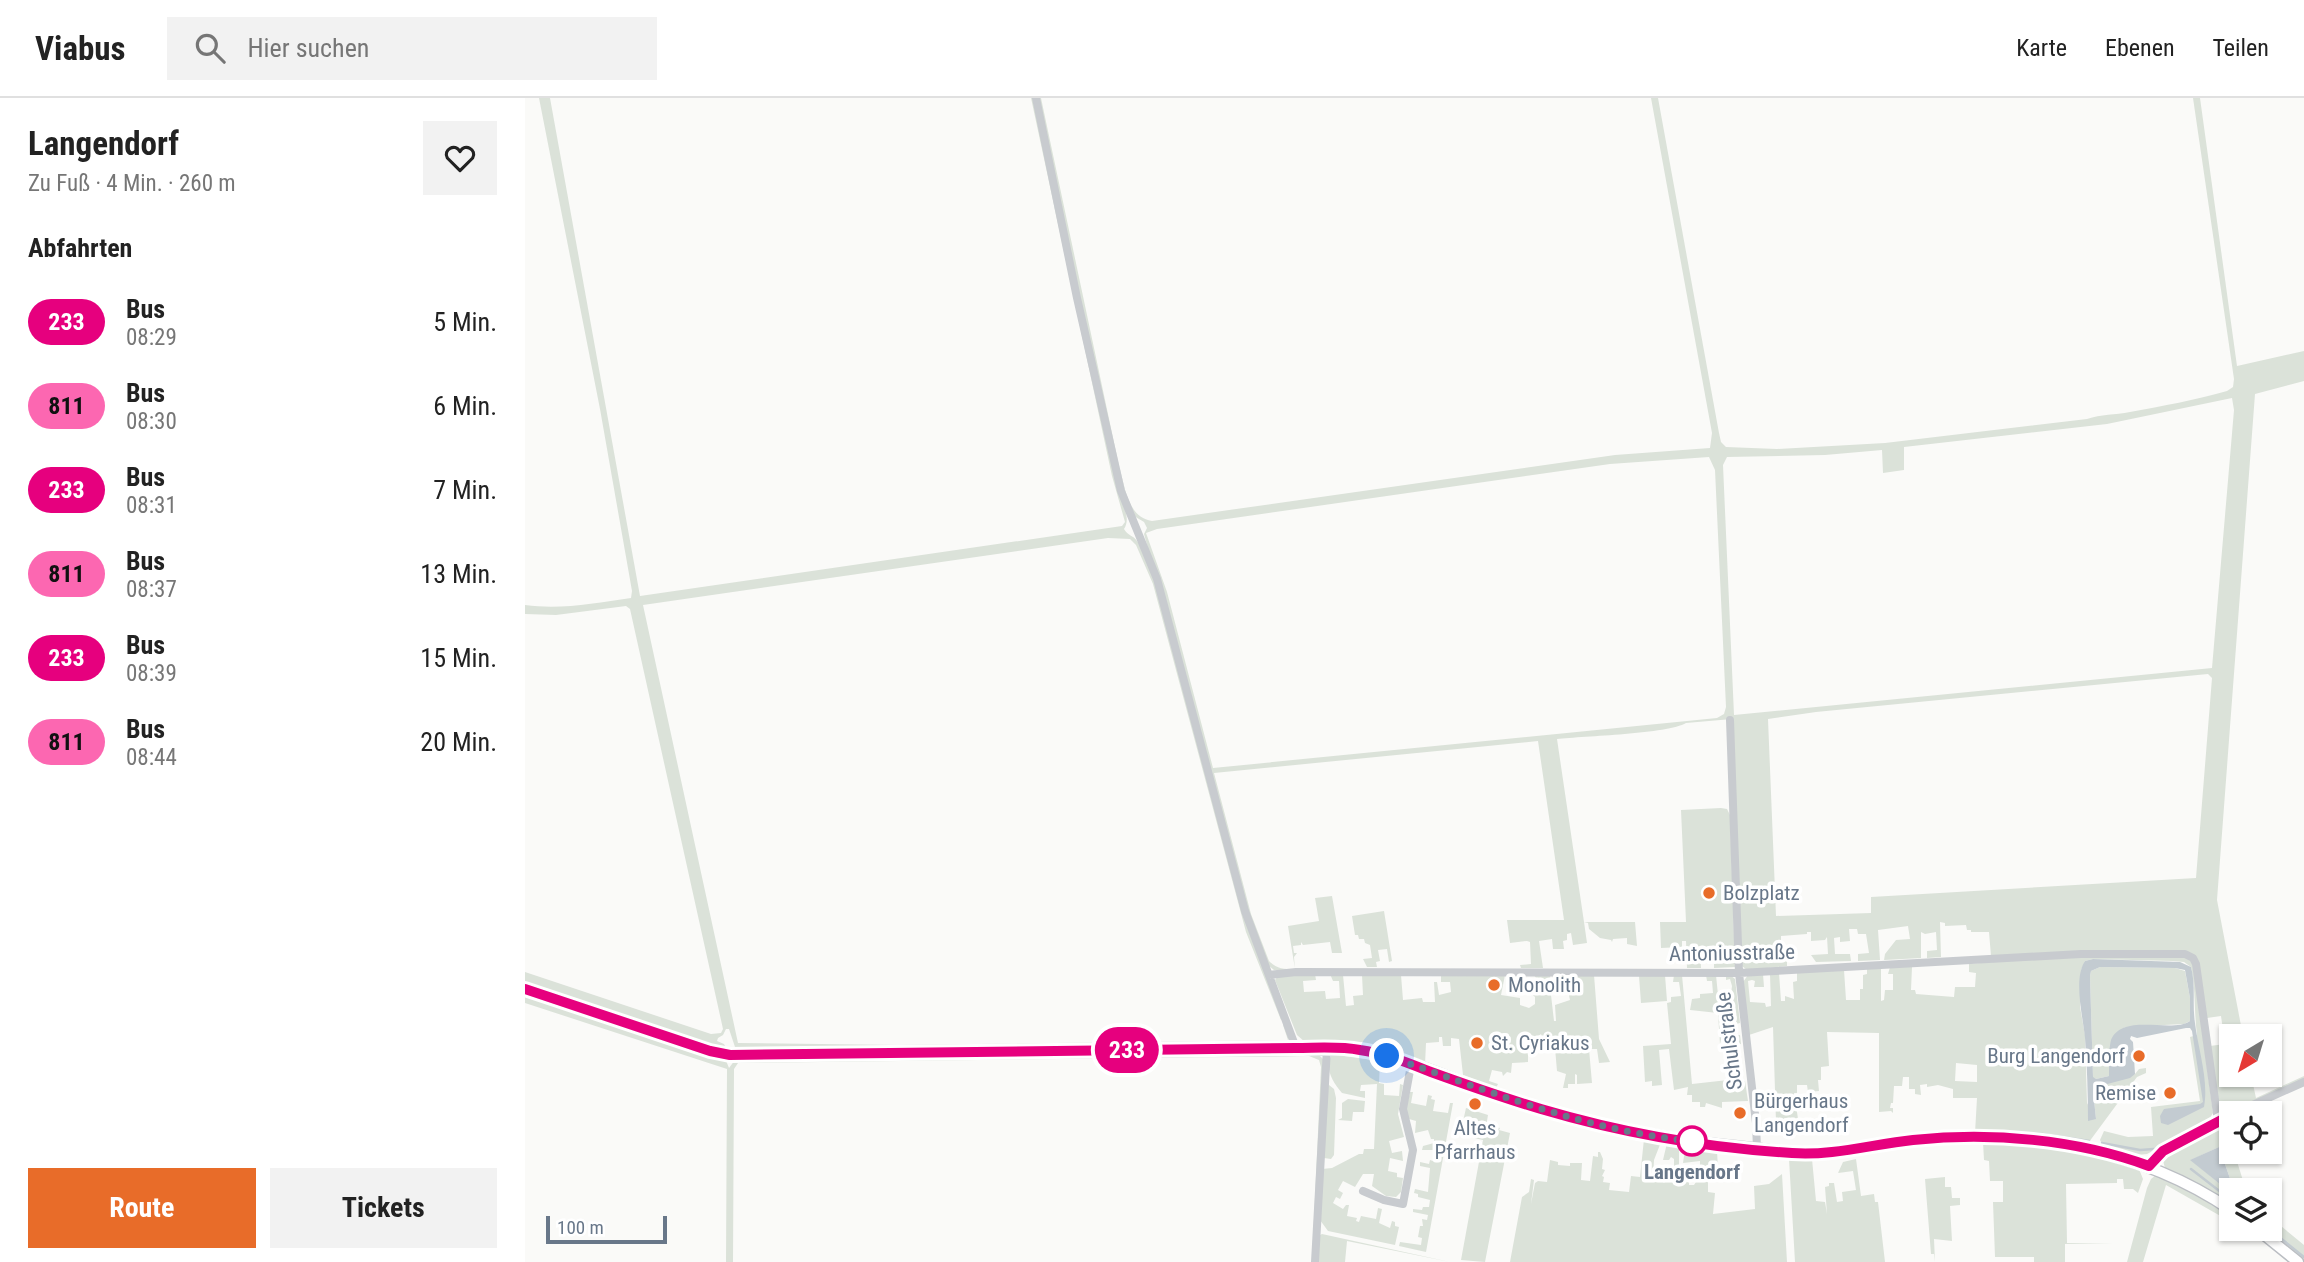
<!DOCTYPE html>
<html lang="de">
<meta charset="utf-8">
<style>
body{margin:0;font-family:"Roboto Condensed",sans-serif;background:#f2f2f2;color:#222;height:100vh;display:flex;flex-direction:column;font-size:26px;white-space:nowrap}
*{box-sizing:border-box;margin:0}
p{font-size:23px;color:#767676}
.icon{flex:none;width:38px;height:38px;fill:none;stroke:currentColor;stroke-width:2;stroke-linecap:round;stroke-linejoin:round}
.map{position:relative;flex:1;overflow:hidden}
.side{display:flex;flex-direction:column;background:#fff;width:525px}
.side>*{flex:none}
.badge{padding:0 14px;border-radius:23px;font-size:24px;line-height:46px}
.needle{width:46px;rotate:218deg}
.tools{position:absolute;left:1694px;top:926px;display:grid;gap:14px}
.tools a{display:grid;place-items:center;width:63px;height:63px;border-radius:0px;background:#fff;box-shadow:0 2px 5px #0004;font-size:35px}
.scale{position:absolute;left:21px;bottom:18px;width:121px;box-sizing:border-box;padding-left:7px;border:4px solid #687789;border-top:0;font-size:19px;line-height:24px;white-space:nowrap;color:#687789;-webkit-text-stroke:5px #fff;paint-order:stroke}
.you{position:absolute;width:35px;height:35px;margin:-18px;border:5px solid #fff;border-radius:50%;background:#1a73e8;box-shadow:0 0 0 10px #1a73e833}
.map>.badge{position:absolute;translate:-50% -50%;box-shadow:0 0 0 4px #fff}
h2{padding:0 28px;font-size:26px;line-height:63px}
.round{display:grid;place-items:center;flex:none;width:74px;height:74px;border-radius:0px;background:#f2f2f2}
.summary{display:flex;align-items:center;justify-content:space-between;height:119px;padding:0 28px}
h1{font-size:33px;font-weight:700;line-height:52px}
.button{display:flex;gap:14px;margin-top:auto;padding:14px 28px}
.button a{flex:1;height:80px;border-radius:0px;background:#e86c29;color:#fff;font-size:28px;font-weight:700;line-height:80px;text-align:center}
.button a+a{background:#f2f2f2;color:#222}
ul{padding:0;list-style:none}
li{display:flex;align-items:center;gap:21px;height:84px;padding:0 28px}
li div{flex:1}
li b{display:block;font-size:26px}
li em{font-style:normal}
li .badge{min-width:77px;font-weight:700;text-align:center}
header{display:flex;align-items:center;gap:42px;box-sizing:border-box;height:98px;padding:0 35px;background:#fff;border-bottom:2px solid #e0e0e0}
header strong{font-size:33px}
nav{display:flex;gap:38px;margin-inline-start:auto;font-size:24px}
.search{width:490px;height:63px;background:#f2f2f2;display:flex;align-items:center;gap:18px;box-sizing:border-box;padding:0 24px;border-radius:0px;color:#767676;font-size:26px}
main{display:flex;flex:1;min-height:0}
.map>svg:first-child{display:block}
</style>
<header>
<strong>Viabus</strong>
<div class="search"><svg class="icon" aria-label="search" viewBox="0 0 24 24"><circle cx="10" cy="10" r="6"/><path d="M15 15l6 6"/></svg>Hier suchen</div>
<nav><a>Karte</a><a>Ebenen</a><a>Teilen</a></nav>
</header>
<main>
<section class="side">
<div class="summary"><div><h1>Langendorf</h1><p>Zu Fuß · 4 Min. · 260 m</p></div><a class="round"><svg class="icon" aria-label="heart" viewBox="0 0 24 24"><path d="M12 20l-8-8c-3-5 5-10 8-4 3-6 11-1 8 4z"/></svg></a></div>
<h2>Abfahrten</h2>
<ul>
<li><span class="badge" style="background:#e6007e;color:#fff">233</span><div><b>Bus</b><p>08:29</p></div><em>5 Min.</em></li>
<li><span class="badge" style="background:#fc67b1;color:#111">811</span><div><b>Bus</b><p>08:30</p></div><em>6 Min.</em></li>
<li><span class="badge" style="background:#e6007e;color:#fff">233</span><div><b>Bus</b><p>08:31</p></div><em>7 Min.</em></li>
<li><span class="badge" style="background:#fc67b1;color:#111">811</span><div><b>Bus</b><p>08:37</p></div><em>13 Min.</em></li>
<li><span class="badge" style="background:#e6007e;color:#fff">233</span><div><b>Bus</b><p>08:39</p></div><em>15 Min.</em></li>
<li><span class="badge" style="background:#fc67b1;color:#111">811</span><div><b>Bus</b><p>08:44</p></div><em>20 Min.</em></li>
</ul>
<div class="button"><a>Route</a><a>Tickets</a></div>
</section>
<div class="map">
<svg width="1779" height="1164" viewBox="0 0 1779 1164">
<rect width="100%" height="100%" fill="#fafaf8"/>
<path fill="#dbe2d9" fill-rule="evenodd" d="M14,0h11l90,498 482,-70 3,-4 -13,-46 -81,-378h2l86,395c4,12 12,25 5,36 4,7 9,6 13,12 7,8 10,19 15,28l85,322 46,126 -2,3 -35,-88 -93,-348 -17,-39 -6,-6 -22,-1 -465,67 95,438 160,2 390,-5 -5,-15 3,1 3,11 -3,6 -543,8 -8,-4 -6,-18h-3l-3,6 -5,3 -1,3 7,3 1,2 -7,2 -193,-63v-13l186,62 10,-1 2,-4 -93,-420 -4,-3 -70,9 -31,-1v-9c36,5 70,-2 106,-7l1,-7 -32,-182z
M513,0h3l78,368c6,20 8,51 33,55l463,-66 95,-7 2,-15 -61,-335h7l61,335 2,9 5,5 51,2 108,-6 202,-24c14,-5 28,-4 43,-7 33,-6 65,-12 97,-21l6,-4 1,-8 -41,-281h7l37,268 67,-15v30l-49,13 -38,506 26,136h-12v38l20,1 5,23 48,-22v3l-76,34 -8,-1 -10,-66 15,-2 -4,-28 -14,2 -12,-60 -204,-2 -2,-24h-18v-2h-4l-1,-5 -21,1v-3l-5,-1 1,35 -14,1v-7l10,-1 -1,-18 -11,2 -4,-2v26l-37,2 1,-6 11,-14 14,-1 -2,-13 -30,4 2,30 -22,1v-7l11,-1 -3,-19h-8l-1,-5h-8l1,12 -10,1v-5l-6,1 1,16h15l1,7 -35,1 -5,-7 17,-1 -1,-17 -2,3 -14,1v-9h-4v2l-26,2v17h6v13l-40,4 -5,-4 -10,-247 -46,4c-18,11 -102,13 -129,16l27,183h51l2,24 -10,-2v-6l-14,1 -1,3 -1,-2 -11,-2 -11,-9 -1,-6 -4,-1 3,21 -14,2 -2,-12 -4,1v6l-4,1 1,8h-11l-1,-10 -13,2 4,27h-22l-1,-3 11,-1 -1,-22 -3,-1 -17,2 -3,-23h57l-26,-179 -324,32 37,141 18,47c8,8 14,8 26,8l-7,-43 31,-5 -4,-23 17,-2 10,57h-10l-2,-11 -27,3 -2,-3v3l-8,1 1,7h3l-3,4 1,13h-21l-6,-5 -20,-54 -104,-377 3,-6 -3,-6 -10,-6 -7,-15 -42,-180zM1707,300l2,12 -22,258 -478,47 -11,-250 4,-8 98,-2 57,-5 1,23 21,-3v-23l203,-23zM1184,359l6,13 11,237 -2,7 -7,4 -504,50 -46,-176 -21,-59 11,-4 453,-65zM1683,576l4,4 -16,200 -325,19v16l-95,3 -8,-197 48,-7z
M1196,710l6,1 3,6 5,152 -21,1v-20l-14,1 1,19h-14l-1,-27h-4v6l-21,1 -1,-26h26l-5,-112z
M859,813l8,50 -3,1 -2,-13 -9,1 2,11 -4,1 1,5h-10l-4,-8 9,-1 -2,-13 -5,-2 -1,-4h-5l-1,-4h-3l-3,-19z
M1556,857l103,1 9,6 20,151 -5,8 -61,33 -10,1 -34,-9 -3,-6 4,-9 24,6 25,-1 -2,-29 49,-6 -10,-64 7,-2c-3,-22 -1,-46 -6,-68l-7,-5 -11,-1 -80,-2 -8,2 -4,9 -1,37 5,28 2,68 9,16 -3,-29 3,-3 39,-13 4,-5 7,-1v5l-9,4 -48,65 -5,1 -36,-7 -73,-3 2,-35h-24v-9l-15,-4 -11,2v-3l-7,1 1,10 -6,-1v-5h-6v-12h-6l-1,9h-8l-1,17h-2l-1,5h3v5l-2,-2 -12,1v-79l-52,-1 2,34 -8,1v13h-3l1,11 -11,1 -1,-7h-10v8h-3l5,32 -1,-5 -5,-1 -6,4 -1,-5h-2l1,5 -9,-1 -3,-95 -24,8 -6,-53 5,-7 15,-1 1,13h-10l1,-6 -3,-1 -4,1 2,21 15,1 1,4 5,-1 -1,-32 9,-1 2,28h4v-5l9,3 -1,-17 4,-1v-9l47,-2 2,30h14v-11h3v-14l4,-1v-6h14v33l3,-1 1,-10h8v-16h-5l2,-7h22l-1,23h4l1,4 38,3 1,-10h20l1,-14 -7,-1v-8zM1431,965l21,2v17l-22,-1z
M1575,869l75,1 10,3 5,27v23l-6,3 -59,3 -14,19 -5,16 3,3v11l-13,3 -3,-1 -3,-102 1,-5z
M790,876l1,6 -13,1 1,11 21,-1 1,8 14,-1 -1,-17h-6l-3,-7 13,1 3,31 8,-1 -1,-9 10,-1 -1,-20h39l2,25 19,-2 1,4h12l-1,-20h3l2,13 12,-3 -1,-10h-9v-7h64l-4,20 19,3v7l9,3 6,-4v-7l-2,-2 6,-1 -1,-13 -4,-6h16l1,10 -11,-5 1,10 10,5 3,26h2l-1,-16 15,-5 -3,-14h-8l-1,-11h36l5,64 11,23 -11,1 -2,-14h-8l3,34 -15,1v-9l-2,-1v10h-7v4h-5l3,-14 -9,-3 -2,-23h-9l-5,-14 -8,6 3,5 -8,4v13l-16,1 -1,10 -4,-1 -4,4 -1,-4 -10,-2 -3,11 9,3 -2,4 -33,-13 -4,-36 -8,-1v8h-8l-1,-9h-3v5l-13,1 -1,22 -51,-18 -18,-3h-22l-1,-4 -2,4 -25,-1 -9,-8 -22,-55 3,-4z
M1140,877l2,26 -26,2 -2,-27z
M1149,877h8l10,109 45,-5 1,3 7,-1 3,20 -26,1v6l-16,-5 -1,4h-5v-5h-8v-7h-5l1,-8 -14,3 -5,-41 -10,1 3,35 -10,1v-5l-7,1 -2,-36 28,-2 -4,-41 4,-1v-5l10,-1 -2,-14h-6z
M1181,877h10l2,20 4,-4 1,4 8,-1 1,-8 -2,-7 -4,1v-5h4l5,4 5,44 -4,1 -1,-5 -8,1 1,6h-3l4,10 11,-1 1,9 -14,1 -1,-5h-5l-1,4 -2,-31 -28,-3 2,-11 8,-1v-4l13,-1 -1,-12h-5z
M0,896l200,64 4,10 6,-8 3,-1 580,-5 5,5 -11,203 9,-195 -2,-7 -10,-4 -571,7 -4,6 -1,193h-7l1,-193 -202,-66z
M818,955l1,3 36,5 -1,22 5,1v11l15,1 1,-12 3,1 -5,29 6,23 -15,4 3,12 10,-2 1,10 -13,-3 -2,13 9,2v4l6,1 -2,14 -5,5 -10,-1 -14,-10 2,-12h-11l-8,13 -12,-6 -5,9 5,3 -3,6 -4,-2 -3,6 10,6 3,-4h3l-2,11 10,2 -1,3 3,1 2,-6 15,3 2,-11 4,1 -3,14 11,5 2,-7 3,1v4l4,1 -4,18 -67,-14 -8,-11 2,-51 10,-1 27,-14h4l1,-5h10l3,-65 -16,1 -1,6h5v7l-23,-5c-10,-12 -18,-25 -10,-39z
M804,987l5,4 2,9 -2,57 -3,4 -7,-1 3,-72z
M885,994h3l-2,11 15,3 2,-11 4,1 -1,3 4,1 -2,11 15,2 2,-10h3l-27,149 -27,-6 1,-4 21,3 1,-7 -4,-1 2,-11h3l-1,-7 5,1 1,-5 -15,-3v-3l9,1 1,-3h6l1,-7 -12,-3v-3l-4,-1 1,-4 13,3 2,-24 -10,-2v-4l9,2 1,-4 3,1 2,-11h-13l1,-4 11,-3v-4h-3l-3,-9 -13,3 1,-12 -7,-2 -3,-10z
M823,1001l17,2 -1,11h-11l-1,9 -14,-1 4,-2v-15z
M941,1010l22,7 -2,12 4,1v-3l10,3 -1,2 11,3 -25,129 -24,-2 22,-120 -23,-5z
M1706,1021v33h3l12,38h-12l-15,-43 -28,13 40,33v12l-66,-37 -3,-11 3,-4 49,-25 7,4 6,17h4l-4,-23z
M1119,1041l17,3 -7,18 -1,19 9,1 1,-5h11v-16l-3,-2 -2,3h-6l4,-17 12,4v38h4v-5h6v5h5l2,-3v-14h4v-7l-17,2 2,-14 32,1 1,20 -10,1v21l7,1 -2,21 42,-5 -1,-23 15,-2 13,-10 5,88h-277l12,-65 7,-5 2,-13 3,1 -3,24 4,-21 3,-2 9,1 3,-22 8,2v3l12,1v-3h12l-1,17 9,1 3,-25 5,1v-5h2l3,7 -1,10 3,1 -3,6 2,1 -1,5 7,1 -1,7 20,2 2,-16 9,1z
M1458,1044c54,3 105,10 156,27l4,10 -5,14 -5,-4h-9l-1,-10h-6v4l-51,1 1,59h46l-48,1v18h-31v-5h-39l-2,-55h10v-21h-13l-1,-20 -5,-1z
M1264,1061h23l4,42 9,1 2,12 -2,-27 4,-1v-3h5l3,19 6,-1 -1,-9 14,-2 -3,-19 -15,2 5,-11 13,-3 5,37 13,-2 1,8h3l7,60h-90z
M1631,1077h5l70,40v7l-65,-37 -23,77h-16l20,-74 4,-9z
M1420,1079v10h6l1,11h8v7l-10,1 2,35 -18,-2 1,23 -1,-8h-3l-6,-75z
M1745,1119l34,28v16l-42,-32h6l11,7v-3l-9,-8z
M797,1136l128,28 -103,-21 -2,21h-28l3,-27z"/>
<path fill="#c3cbd1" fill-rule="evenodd" d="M1568,861l87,3 11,5c5,19 1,37 4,56 3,26 14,57 9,84l-36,18 -7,-2 -1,-7 4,-7 36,-5 3,-2 -11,-71 -2,-3h-4l-49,10 -6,-2 -1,3 3,3 2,32 -5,4 -34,9 -3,3 3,29 -8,2c0,-27 -1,-56 -3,-83 -2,-21 -12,-59 0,-77zM1575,869l75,1 10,2 5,28v23c-18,13 -67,-9 -79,19 -1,4 -1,7 -2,11l-5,7 5,8v10l-13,3 -3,-2 -3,-101 1,-5z
M1694,1049l15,43h-3v3l-41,-33z"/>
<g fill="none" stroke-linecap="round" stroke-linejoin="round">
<path stroke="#c3cbd1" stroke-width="2.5" d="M1489,1035l28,1 47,7
M1577,1045l38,7 14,-1
M1666,1071l40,31
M1743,1130l36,29"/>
<g stroke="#bbbec3" stroke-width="13">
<path id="major" d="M0,891l176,59 29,7 629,-6c55,11 108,37 161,54 58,18 117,30 176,39 21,3 42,4 63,7 16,2 32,5 48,5 37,-1 73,-11 110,-15 109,-10 223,9 314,71
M1731,1130l42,34"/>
</g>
<path stroke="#c8cbcf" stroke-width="8" d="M511,0l41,200 44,193 36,88 88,332 51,137
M1205,622l9,253 17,150 1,26
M744,877l27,-3 443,1 342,-19h104l8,4 3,6 22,157
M1710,1015l69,-31
M1624,1068l14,-15 68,-36
M838,1093l21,9 19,4 10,-54 -10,-41 8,-44
M790,1164l12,-214"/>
<use href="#major" stroke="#fff" stroke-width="10"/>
</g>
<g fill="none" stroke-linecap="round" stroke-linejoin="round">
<g stroke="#fff" stroke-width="16">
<path id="line" d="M0,891l185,62 20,4 566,-7c21,0 43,-2 64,2 24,3 48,13 71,22 36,13 73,26 110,37 81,24 168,39 251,44 41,3 81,-9 121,-13 78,-8 163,-1 236,26l14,-15 68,-36"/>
</g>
<use href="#line" stroke="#e6007e" stroke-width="10"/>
<path stroke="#687789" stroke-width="7" stroke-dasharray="0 12.6" d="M862,958c100,34 199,75 305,85"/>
</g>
<g fill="#e86c29" stroke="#fff" stroke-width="2.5">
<circle cx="1184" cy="795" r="7"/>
<circle cx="969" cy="887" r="7"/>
<circle cx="952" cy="945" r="7"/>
<circle cx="1614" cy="958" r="7"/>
<circle cx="1645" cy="995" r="7"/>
<circle cx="950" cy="1006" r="7"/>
<circle cx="1215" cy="1015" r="7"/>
</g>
<circle fill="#fff" stroke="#e6007e" stroke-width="3.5" cx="1167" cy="1043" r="14"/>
<g text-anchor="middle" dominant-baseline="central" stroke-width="7" stroke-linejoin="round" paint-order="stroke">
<g font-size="21" fill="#687789" stroke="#fff" text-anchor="start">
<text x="1198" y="795">Bolzplatz</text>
<text x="983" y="887">Monolith</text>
<text x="966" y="945">St. Cyriakus</text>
<text x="1600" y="958" text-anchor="end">Burg Langendorf</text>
<text x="1631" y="995" text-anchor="end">Remise</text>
<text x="1229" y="1003">Bürgerhaus<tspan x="1229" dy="24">Langendorf</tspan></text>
<text x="950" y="1030" text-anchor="middle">Altes<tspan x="950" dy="24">Pfarrhaus</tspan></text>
</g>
<g font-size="21" fill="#687789" stroke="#fff">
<text transform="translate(1207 855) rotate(-1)">Antoniusstraße</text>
<text transform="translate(1204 943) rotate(-97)">Schulstraße</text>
</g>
<g font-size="21" font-weight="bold" fill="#687789" stroke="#fff">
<text x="1167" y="1074">Langendorf</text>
</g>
</g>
</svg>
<div class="tools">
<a><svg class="needle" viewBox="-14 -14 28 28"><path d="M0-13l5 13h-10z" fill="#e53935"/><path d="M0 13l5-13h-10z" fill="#767676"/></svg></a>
<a><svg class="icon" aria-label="locate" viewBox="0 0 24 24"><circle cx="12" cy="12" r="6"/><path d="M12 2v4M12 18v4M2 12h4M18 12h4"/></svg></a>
<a><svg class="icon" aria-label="layers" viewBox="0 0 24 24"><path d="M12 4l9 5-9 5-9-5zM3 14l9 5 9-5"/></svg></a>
</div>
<div class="scale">100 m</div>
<div class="you" style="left:862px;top:958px"></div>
<b class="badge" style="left:602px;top:952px;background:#e6007e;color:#fff">233</b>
</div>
</main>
